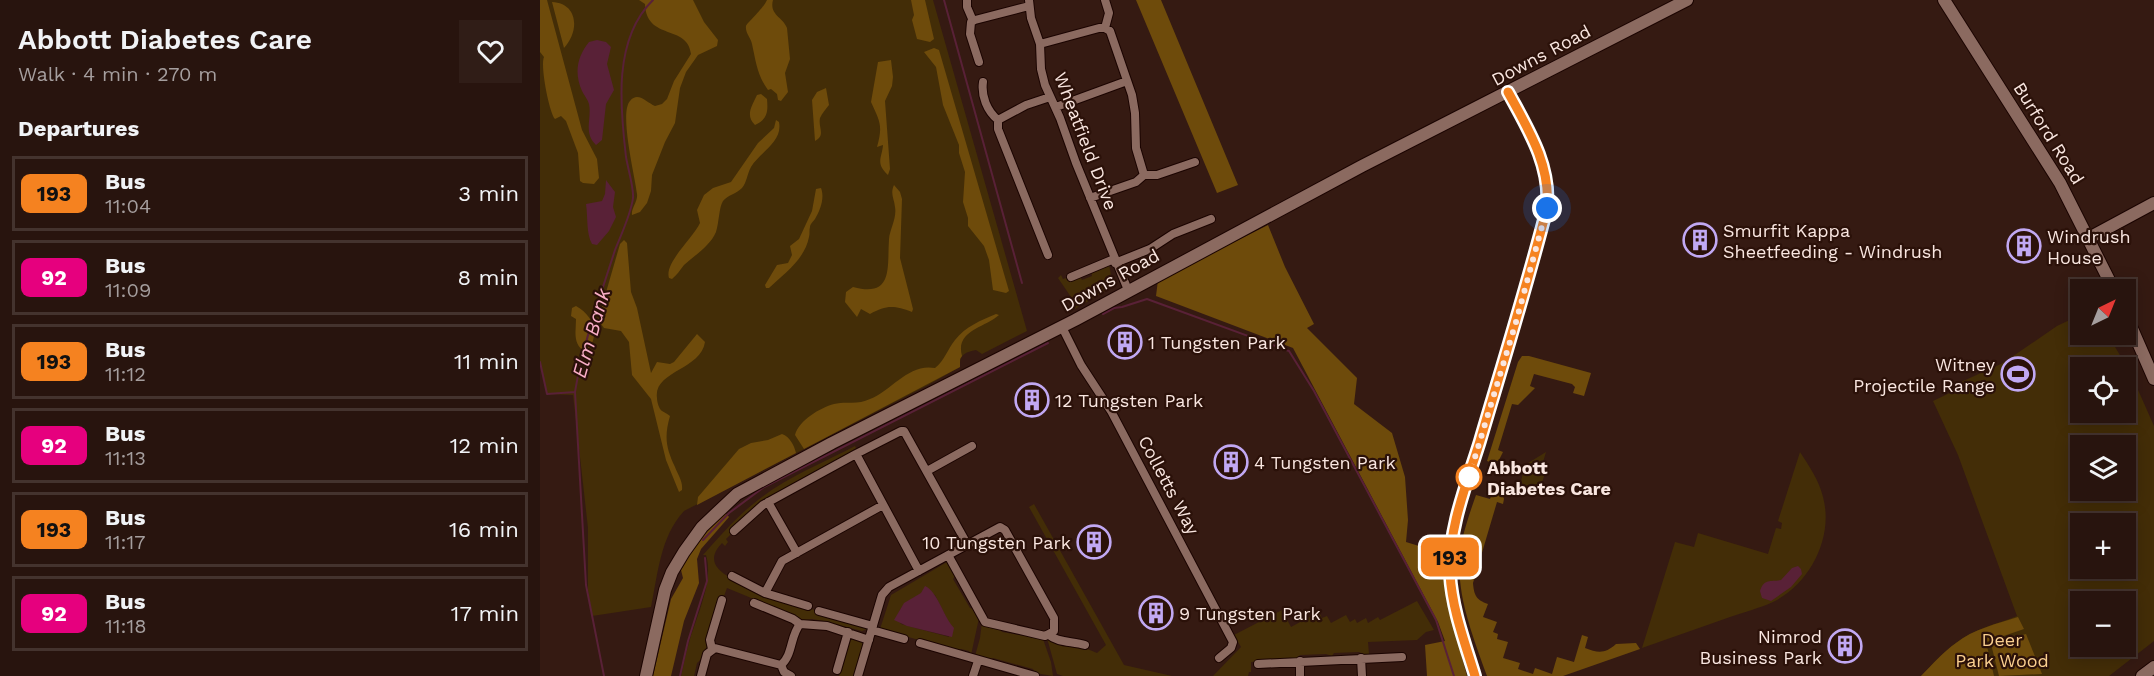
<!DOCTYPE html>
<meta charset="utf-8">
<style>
body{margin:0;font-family:"Work Sans",sans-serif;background:#301d17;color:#f1f3f6;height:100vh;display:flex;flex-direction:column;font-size:22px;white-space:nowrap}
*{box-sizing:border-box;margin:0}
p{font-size:20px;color:#a59e9e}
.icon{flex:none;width:33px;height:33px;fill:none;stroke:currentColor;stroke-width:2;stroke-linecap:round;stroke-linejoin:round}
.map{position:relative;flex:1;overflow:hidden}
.drawer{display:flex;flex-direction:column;background:#28140e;width:540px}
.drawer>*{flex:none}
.badge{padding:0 12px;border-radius:9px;font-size:21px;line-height:39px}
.needle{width:39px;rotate:43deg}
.tools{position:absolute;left:1530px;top:279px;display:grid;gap:12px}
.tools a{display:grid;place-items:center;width:66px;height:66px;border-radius:0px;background:#28140e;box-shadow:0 3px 15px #0003,0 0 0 2px #44332e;font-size:30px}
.you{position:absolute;width:30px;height:30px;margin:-15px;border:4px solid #fff;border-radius:50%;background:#1a73e8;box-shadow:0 0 0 9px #1a73e833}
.map>.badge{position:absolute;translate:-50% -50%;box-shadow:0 0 0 3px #fff}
h2{padding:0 18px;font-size:22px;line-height:54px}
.round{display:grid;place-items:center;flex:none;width:63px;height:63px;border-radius:0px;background:#301d17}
.summary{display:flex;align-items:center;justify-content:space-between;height:102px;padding:0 18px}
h1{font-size:28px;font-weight:600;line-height:45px}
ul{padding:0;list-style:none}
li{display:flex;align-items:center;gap:18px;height:75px;margin:0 12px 9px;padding:0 6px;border:3px solid #44332e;border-radius:0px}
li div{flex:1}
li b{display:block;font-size:22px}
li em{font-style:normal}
li .badge{min-width:66px;font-weight:700;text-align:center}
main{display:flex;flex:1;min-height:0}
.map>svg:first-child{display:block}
</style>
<main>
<section class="drawer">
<div class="summary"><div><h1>Abbott Diabetes Care</h1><p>Walk · 4 min · 270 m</p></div><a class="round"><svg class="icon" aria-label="heart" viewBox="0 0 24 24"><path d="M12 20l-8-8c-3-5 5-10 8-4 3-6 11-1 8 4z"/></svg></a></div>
<h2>Departures</h2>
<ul>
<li><span class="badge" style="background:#f58220;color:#111">193</span><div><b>Bus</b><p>11:04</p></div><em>3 min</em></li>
<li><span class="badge" style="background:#e6007e;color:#fff">92</span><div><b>Bus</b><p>11:09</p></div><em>8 min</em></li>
<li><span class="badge" style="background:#f58220;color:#111">193</span><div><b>Bus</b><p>11:12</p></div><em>11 min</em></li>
<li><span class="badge" style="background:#e6007e;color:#fff">92</span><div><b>Bus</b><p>11:13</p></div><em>12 min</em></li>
<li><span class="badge" style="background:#f58220;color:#111">193</span><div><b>Bus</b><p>11:17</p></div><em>16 min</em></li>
<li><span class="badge" style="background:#e6007e;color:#fff">92</span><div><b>Bus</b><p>11:18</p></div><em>17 min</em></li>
</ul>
</section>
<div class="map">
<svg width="1614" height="676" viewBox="0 0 1614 676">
<rect width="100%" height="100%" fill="#351a12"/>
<path fill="#432d07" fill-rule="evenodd" d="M0,0h393l94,331 -45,23 -6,-4c-11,2 -17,5 -16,17l-32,18 -244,126c-24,26 -26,63 -33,96l-59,9 -4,-26v-62l-15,-133 -26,-1 -7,-32z
M569,265c2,9 4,17 -2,25l-32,19 -4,-12 -13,-19 3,-3 2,4 16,-5 3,6 10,-4 -1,-6z
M1540,315v19l28,1 23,39 23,52v215l-45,35h-188c11,-11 22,-24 35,-33 17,-14 41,-19 61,-27l-59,-161 -25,-54 29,-14 -1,-5 42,-19 54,-37zM1540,368h46v44h-46zM1540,446h46v44h-46zM1540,524h46v44h-46zM1540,602h46v44h-46z
M315,446l1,2 -2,3 -90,48 -34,32 2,2 -6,6 2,3 -3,4 -3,-3c-25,26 15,37 33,47l1,3 11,5 4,-1 97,29 -1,3 -5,2 -38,-10 -12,-2 -12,2 -26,-15h-3l-44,-18 -3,8 -4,-1 -12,44 2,6c-8,4 -6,13 -13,18l-3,13h-13c3,-12 5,-25 9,-37 7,-24 24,-59 16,-84h-3c17,-19 34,-39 55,-55 29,-23 65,-37 97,-54z
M1006,452l-5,17 5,1 -7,22 -15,-4 -3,-7 4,-16z
M1260,452c9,14 19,28 23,45 11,40 -13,87 -50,105 -13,6 -29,10 -43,15 -29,10 -59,21 -88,31l33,-106 19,5 4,-14 70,21 8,-26 5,1 1,-6 -4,-2z
M494,504l90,161 48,11h-109l-6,-2 -10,-36 26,5 24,10 9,-8 -77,-138z
M407,562l8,14 -2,3 17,29 4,1 5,9 -8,37 -2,-4 -8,-2 -3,2 -78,-22 11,-34zM384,592l11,3 14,28v14l-48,-13 -4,-7c6,-17 14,-16 27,-25z
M877,601l17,29 -8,2 -9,8 -49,2 1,12h-6l-4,-2 -25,1 -2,3 -6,-2 -26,1 -3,3 -46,4v10h-2l-1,4h-35l28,-29 -7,-12 48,-25 9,17 28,-15 3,6 5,-2 4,7 15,-8 4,7 5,-3 2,4 9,-5 2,5 10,-6 2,3z
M442,622l18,7 2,3 41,7 8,23 2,14 -18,-3 -2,-4 -40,-11 -4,2 -14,-4 5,-18z
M310,637l12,5 1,3 -10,31h-14z"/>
<path fill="#6e4b0b" d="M0,0h7l35,130 15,29 2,19 -5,6 -11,-1 -3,-2 -2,-28 -12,-32 -5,-5 -6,3c-6,-7 -15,-54 -11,-62l-4,-5z
M99,0h54l11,22 14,18 -1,6 -19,9 -12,17 -6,16 -5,35 -10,19 -13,33 -1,16 -4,12 -7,9 -8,3c-1,-7 6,-13 5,-21 -2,-18 -18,-81 -7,-93 8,-10 17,2 25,5l7,-2 5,-5 7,-18 17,-27c-3,-30 -45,-13 -46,-50z
M227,0h6c-4,15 10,17 14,28l3,31 -5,14 3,19 -7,9 -3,-1 -1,-6 -6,-5 -3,1c-11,-15 -12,-28 -16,-46 -1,-6 -7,-11 -6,-18 1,-3 17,-17 21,-26z
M371,0h14l9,39 -4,3 -13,-3 -5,-19 2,-5z
M596,0h25l77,185 -21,8z
M12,2c26,1 28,29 12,46z
M394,48l5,2 70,241 -3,2 -13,-3 -4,-30 -5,-14 -16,-20v-8l-5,-16 2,-30 -6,-19v-8l-16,-40 -7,-38 -12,-15z
M351,60l2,17 -1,9 -7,15 5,68 -2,6c-13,-12 -6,-17 -5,-30l-6,2c6,-22 3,-25 -6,-45l7,-40z
M286,88l3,17c-3,4 -7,8 -9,13 -2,10 6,17 -5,23l-3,-41 5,-8z
M221,94l6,5c1,12 1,20 -12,26 -10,-10 -3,-19 2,-30z
M236,120l3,2c4,20 -19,30 -28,45 -4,7 -4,15 -9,21 -6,6 -14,7 -19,13 -4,6 -4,22 -7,31 -6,14 -21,23 -32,33 -4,5 -7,10 -12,14l-3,-1c-5,-15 24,-40 31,-55l-3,-13 7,-15 9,-7 18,-6 27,-39 16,-15z
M354,185l6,7 2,7 -2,59 13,51 -1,3c-18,-7 -26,-7 -42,2l-9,-5 -4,8 -12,-15 1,-10 7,-5c41,11 34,-20 36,-48 1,-10 8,-21 6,-32 -1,-9 -5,-13 -1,-22z
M281,188c4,10 -1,23 -6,31 -2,3 -5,5 -5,8 -1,3 0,7 -1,10 -4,22 -25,37 -40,51h-3l-1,-3 12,-20 11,-2 4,-8 -2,-9 9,-7 13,-28 4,-22z
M728,225l17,42 29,57 -7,4 50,50 -3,26 38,29 13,44 3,43 -2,22 39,12 5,59 17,63h-40l-2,-31 20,-4 -7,-19 -145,-274 -137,-52 2,-16z
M84,240l3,3 4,49 6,16 14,65 6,-11 13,2 4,-2 23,-28 8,8c-4,28 -52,29 -48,56 0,4 2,11 5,13 3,2 6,3 8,5 -6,21 -4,32 5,51 3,8 8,14 7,23l-3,2 -13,-32 -15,-61 -19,-24 -3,-33 -8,-11 -17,-3 -6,-8 22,-76z
M36,306c18,10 25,30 10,46 -14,-7 -10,-21 -10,-33l-5,-3 1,-8z
M456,314l3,1c-14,13 -44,15 -37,41l-2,3v8l-156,82 -9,-14c4,-15 25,-27 39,-31 12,-3 24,1 36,-5 22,-9 39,-36 65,-31 10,-8 12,-18 20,-28 11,-14 25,-19 41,-26z
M982,356h7l62,17 -7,23 -11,-3 2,-6 -3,-3 -38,-10 -4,12 5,2 -17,17 -6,-1 -14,46 5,2 -4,8 -6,3 -6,-2 31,-99z
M242,434c8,3 12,11 14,19l-99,52 1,-8 41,-48 12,-6 17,-3z
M953,490l9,3 2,6 -1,5 -6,-2 -24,81c1,12 3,17 15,21l-5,13 14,5 -4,10 5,2 -1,5 11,3 -5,16 17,5 -2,6 15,5 2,-6 17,6 5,-17 17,5 8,-27 6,2 -3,11c13,5 20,6 31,-4l20,-1 4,6 -77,27h-76c-15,-43 -35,-90 -25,-136 4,-16 9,-31 14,-45l14,4z
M185,512l4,5 -28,32 -4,10 2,24 -15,38 -13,55h-18l18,-77 12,-21 -2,-8 14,-25z
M1478,617l6,12 -38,13 8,34h-73c11,-11 22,-24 35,-33 17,-14 41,-19 62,-26z
M1486,634l16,40 -43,2 -7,-28 2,-5z"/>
<path fill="#592137" d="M57,40l9,2 5,5 -4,17 7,26 -8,14 -4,36 -6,5c-13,-12 -4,-27 -7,-41 -1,-4 -5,-9 -7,-13 -8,-18 -5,-34 7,-49z
M66,180l9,12 -2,15 3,10 -7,14 -12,14 -5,-1c-6,-11 -4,-27 -6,-40l16,-3 3,-7z
M1258,566l3,3 1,5 -11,13 -20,14 -9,-3 -2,-7c4,-13 11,-9 21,-11l11,-12z
M385,586c13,6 18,30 29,42l-2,9 -45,-11 -13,-6 10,-17 17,-10z"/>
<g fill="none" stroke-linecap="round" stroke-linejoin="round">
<path stroke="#592137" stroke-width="2" d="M404,0l78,283
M563,314l11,-6 8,-1 25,-8 142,52 25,40 122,229 18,56
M0,362l7,32 28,-2
M163,540l26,-27 35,-26 284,-144
M64,676l-18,-91 -11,-193c8,-49 25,-95 40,-142 6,-15 16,-36 18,-52 1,-10 -5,-29 -7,-41 -6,-51 -13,-118 27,-157
M140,676l8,-35 19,-60 -2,-23"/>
<g stroke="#1b0401" stroke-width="10">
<path id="street" d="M427,0v7l6,14
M489,0l2,18 9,26 1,25 4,16 15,33 16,45 52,127
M565,28l4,-15 -4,-13
M500,44l59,-16h6l5,3 22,64 3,18 1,35 8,27
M439,62l-9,-28 1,-12 4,-2 54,-14
M443,82c-2,14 4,29 15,38v9l50,126
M516,107l71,-26
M458,120l28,-15 24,-8
M604,175h13l38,-13
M550,198l46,-16 8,-7
M575,263l35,-14 23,-15 38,-15
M531,277l43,-18
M522,327l19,38 30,46 122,231 -2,6 -12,10
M387,471l45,-25
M228,502l29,51
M194,531l29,-26 93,-51
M379,571l-63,-117 45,-23h3l63,113
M192,576l33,17 43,13
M225,593l17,-32 101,-56
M214,603l39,16 7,5
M279,611l54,15
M332,630l32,9
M509,635c9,8 24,6 36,10
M380,643l115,33
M172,649l-2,-9 12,-40
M821,658l1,18
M760,661v15
M718,664l144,-7
M241,665l3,7 7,4
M297,670l11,-38
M161,676l6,-22 8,-6 66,17c12,-10 9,-29 19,-41l27,2 42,14
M318,676l24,-81 7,-8 111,-60 5,3 49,88v13l-9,5 -60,-14 -37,-67
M433,676l5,-15
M935,676c-11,-39 -27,-79 -25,-120 3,-40 20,-81 31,-120 23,-76 46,-151 66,-228 4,-43 -20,-79 -39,-116"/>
</g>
<g stroke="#1b0401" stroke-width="14">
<path id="secondary" d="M1404,0l116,183 54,107
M1549,238l65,-35
M1586,315l28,64
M106,676l19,-86 7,-18 12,-20 18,-25 35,-33 95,-51 243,-123 287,-154 325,-166
M1602,676l12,-9"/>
</g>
<use href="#street" stroke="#8b6a60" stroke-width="8"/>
<use href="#secondary" stroke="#8b6a60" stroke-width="12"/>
</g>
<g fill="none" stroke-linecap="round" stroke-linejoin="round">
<g stroke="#fff" stroke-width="14">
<path id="line" d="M935,676c-10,-33 -23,-67 -25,-102 -2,-45 17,-91 30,-133 23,-78 47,-155 67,-233 4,-43 -19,-79 -39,-116"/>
</g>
<use href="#line" stroke="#f58220" stroke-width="9"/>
<path stroke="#f9e6e0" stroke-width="6" stroke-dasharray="0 10.8" d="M929,477l47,-155 31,-114"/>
</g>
<defs>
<g id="building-ring" transform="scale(1.725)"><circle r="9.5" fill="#2b1109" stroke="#c1a8f3" stroke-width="1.5"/><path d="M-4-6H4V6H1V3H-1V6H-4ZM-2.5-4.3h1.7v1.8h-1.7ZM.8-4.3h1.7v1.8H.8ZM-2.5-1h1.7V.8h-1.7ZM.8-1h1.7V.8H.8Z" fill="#c1a8f3"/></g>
<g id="stadium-ring" transform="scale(1.725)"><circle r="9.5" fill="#2b1109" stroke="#c1a8f3" stroke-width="1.5"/><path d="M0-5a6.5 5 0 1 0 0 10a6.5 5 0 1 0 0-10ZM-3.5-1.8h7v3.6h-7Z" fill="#c1a8f3"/></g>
</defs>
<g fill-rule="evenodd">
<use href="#building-ring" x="1160" y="240"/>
<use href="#building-ring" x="1484" y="246"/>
<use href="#building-ring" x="585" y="342"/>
<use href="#stadium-ring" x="1478" y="374"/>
<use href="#building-ring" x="492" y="400"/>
<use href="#building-ring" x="691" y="462"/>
<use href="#building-ring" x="554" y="542"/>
<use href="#building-ring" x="616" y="613"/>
<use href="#building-ring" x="1305" y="646"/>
</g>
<circle fill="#fff" stroke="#f58220" stroke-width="3" cx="929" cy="477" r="12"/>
<g text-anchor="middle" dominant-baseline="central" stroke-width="4.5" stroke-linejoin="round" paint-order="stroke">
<g font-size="18" fill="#f9e6e0" stroke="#2b1109">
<text transform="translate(1001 55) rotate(-28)">Downs Road</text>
<text transform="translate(1509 133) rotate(58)">Burford Road</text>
<text transform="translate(546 141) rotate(69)">Wheatfield Drive</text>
<text transform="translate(570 280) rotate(-29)">Downs Road</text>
<text transform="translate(629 485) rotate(62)">Colletts Way</text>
</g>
<g font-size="18" fill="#f9e6e0" stroke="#2b1109" text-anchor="start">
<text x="1183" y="230">Smurfit Kappa<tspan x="1183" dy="21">Sheetfeeding - Windrush</tspan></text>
<text x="1507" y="236">Windrush<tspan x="1507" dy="21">House</tspan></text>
<text x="608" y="342">1 Tungsten Park</text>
<text x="1455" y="364" text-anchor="end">Witney<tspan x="1455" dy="21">Projectile Range</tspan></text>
<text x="515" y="400">12 Tungsten Park</text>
<text x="714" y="462">4 Tungsten Park</text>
<text x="531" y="542" text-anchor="end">10 Tungsten Park</text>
<text x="639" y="613">9 Tungsten Park</text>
<text x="1282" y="636" text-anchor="end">Nimrod<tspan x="1282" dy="21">Business Park</tspan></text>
</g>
<g font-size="18" font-weight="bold" fill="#f9e6e0" stroke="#2b1109" text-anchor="start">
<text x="947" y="467">Abbott<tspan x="947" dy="21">Diabetes Care</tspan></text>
</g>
<g font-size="18" fill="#fbd090" stroke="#2b1109">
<text x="1462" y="639">Deer<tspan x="1462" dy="21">Park Wood</tspan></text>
</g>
<g font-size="20" font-style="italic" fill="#faaec7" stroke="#2b1109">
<text transform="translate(51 333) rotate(-74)">Elm Bank</text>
</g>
</g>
</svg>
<div class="tools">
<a><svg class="needle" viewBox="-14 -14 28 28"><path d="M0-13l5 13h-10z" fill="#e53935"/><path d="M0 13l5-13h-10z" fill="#a59e9e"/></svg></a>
<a><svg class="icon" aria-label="locate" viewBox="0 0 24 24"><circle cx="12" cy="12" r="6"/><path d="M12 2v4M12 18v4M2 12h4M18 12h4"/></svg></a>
<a><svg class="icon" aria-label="layers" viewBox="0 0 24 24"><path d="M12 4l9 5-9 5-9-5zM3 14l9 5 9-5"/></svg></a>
<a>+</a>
<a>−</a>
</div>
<div class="you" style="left:1007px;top:208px"></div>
<b class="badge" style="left:910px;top:557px;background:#f58220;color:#111">193</b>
</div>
</main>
